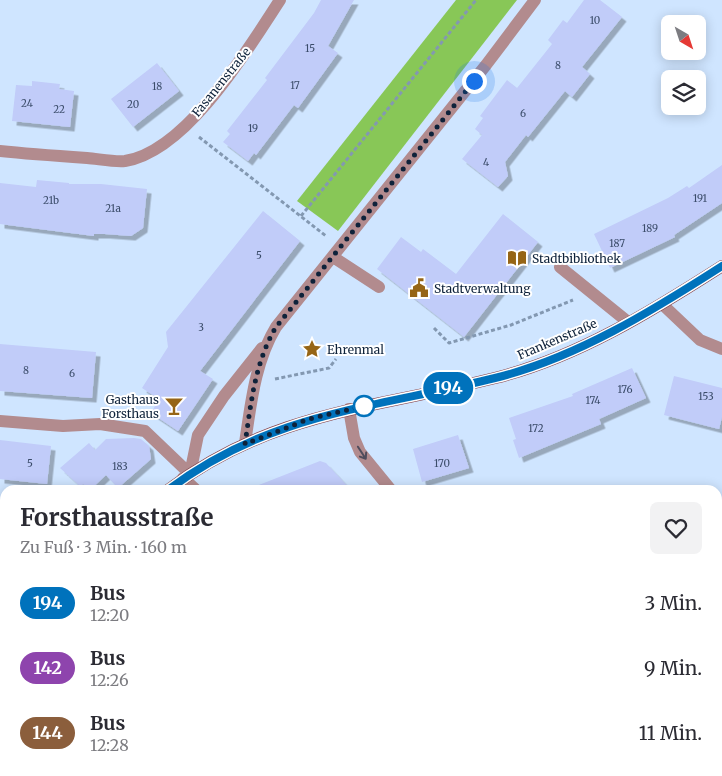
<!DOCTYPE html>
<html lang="de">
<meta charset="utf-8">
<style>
body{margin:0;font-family:Merriweather,serif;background:#f2f2f3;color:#2b2b33;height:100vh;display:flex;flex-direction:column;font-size:19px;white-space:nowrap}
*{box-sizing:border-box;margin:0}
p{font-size:16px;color:#7c7c81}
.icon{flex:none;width:28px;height:28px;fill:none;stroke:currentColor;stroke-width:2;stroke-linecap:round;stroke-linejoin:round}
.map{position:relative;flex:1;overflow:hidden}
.details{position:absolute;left:0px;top:485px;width:722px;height:291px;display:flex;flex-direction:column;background:#fff;border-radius:15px 15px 0 0;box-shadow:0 2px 12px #0003}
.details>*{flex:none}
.badge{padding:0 10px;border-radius:16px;font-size:18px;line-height:32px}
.needle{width:32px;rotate:141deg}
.fabs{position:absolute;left:661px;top:15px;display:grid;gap:10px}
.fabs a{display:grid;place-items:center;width:45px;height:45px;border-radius:8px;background:#fff;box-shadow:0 2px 12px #0003;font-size:25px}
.you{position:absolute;width:25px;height:25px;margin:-12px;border:4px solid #fff;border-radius:50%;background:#1a73e8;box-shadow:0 0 0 8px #1a73e833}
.map>.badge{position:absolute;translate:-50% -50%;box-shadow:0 0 0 2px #fff}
.round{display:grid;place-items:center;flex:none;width:52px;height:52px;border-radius:8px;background:#f2f2f3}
.summary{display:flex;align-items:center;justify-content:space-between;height:85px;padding:0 20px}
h1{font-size:24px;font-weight:700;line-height:38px}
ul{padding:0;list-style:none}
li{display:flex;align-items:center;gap:15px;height:65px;padding:0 20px}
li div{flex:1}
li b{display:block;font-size:19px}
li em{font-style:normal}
li .badge{min-width:55px;font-weight:700;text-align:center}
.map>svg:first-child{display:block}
</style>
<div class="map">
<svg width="722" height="776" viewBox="0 0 722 776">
<defs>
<filter id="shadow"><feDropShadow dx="4.5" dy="4.5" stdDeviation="0" flood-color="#0004"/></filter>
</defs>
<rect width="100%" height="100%" fill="#cfe5ff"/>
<path fill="#abd78d" d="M130,771h318l3,5h-324z"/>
<path fill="#88c757" d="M456,0h61l-179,231 -41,-30z"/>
<path fill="#c1ccf9" filter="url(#shadow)" d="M321,0h33l-26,46 10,7 -40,55 -4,-3 -38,50 -2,-2 -6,8 -25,-19 7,-8 -3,-3 40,-51 -2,-2 49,-65z
M584,0h16l22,17 -40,50 8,7 -18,23 -7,-6 -37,46 -2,-2 -21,27 3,14 -10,11 -36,-28 20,-24 -7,-6 8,-11 -3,-2 27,-36 10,8 35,-44 -4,-4 15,-20 4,3z
M157,63l22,28 -46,36 -22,-28z
M32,81l28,3 -1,5 15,2 -4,36 -58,-6 4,-36 16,1z
M722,165v38l-48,32 1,2 -65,31 -16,-34 74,-36 19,-12 2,2z
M37,180l32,3v1h32l46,5 -4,39 -12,8 -26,-2h-11v2l-94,-12v-41l36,4z
M263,211l37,30 -100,130 13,8 -35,52 -27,-18 8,-14 -17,-11 26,-41 -2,-15z
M503,214l35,28 -74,95 -87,-68 24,-32 20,15 2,-3 33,25z
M0,344l96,8 -4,46 -92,-7z
M632,368l14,30 -47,21 2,5 -82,34 -6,-18 3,-1 -7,-21 64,-22 -1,-2z
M674,376l48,12v29l-3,12 -55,-14z
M458,435l11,33 -47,14 -9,-33z
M134,438l7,1 8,7 2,13 -33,29 -12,-13 -16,15 -7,-6 -2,3 -21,-19 29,-25 6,7 11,-11z
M0,440l51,6 -4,38 -47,-5z
M320,461l6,2 25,27h-105z"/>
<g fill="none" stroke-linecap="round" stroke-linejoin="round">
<path stroke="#8398b1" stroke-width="3" stroke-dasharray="4 2.5" stroke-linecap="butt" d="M199,137l127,99
M301,216l175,-216
M434,328l15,15 62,-18 62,-25
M275,379l54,-11 7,-9
M442,771l4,5
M149,776l3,-5
M268,776l4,-5
M435,776l5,-5"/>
<path stroke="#b28b8e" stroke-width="12" d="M0,151c29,3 58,5 87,7 12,1 27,4 38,3 62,-10 123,-112 155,-161
M333,257l46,30
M560,267l68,55
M662,304l38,36 22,9
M349,409l5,29 6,14 31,38
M0,421l63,5 37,-2 45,7 45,43
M245,443c6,-40 10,-81 31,-116l210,-262 49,-65
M190,474l8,-39 26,-39 38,-48
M183,478l13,12
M718,618l4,1"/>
<path stroke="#834149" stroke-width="12" d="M168,490c102,-78 208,-82 327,-112 81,-20 157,-67 227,-112
M0,694l5,-9"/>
</g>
<defs><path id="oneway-shaft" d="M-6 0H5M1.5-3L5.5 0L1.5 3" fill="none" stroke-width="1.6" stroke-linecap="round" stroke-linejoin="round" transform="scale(1.25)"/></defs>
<use stroke="#504c5c" href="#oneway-shaft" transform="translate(362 453) rotate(57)"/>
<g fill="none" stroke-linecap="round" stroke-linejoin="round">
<g stroke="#fff" stroke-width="11">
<path id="line" d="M168,490c103,-78 207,-82 327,-112 81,-20 157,-67 227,-112"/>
</g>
<use href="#line" stroke="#0072bc" stroke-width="8"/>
<path stroke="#0e223a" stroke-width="5" stroke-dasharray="0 9" d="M364,406l-55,13 -64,25c6,-41 10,-82 31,-117l198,-246"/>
</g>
<defs>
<g id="library-bare" transform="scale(1.5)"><path d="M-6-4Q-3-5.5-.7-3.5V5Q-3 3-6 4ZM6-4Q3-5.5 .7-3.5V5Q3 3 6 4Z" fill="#966516" stroke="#fff" stroke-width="2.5" paint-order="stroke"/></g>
<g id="civic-bare" transform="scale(1.5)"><path d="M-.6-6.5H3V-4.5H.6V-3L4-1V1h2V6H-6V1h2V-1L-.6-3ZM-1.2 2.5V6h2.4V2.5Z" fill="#966516" stroke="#fff" stroke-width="2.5" paint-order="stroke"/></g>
<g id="sight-bare" transform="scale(1.5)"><path d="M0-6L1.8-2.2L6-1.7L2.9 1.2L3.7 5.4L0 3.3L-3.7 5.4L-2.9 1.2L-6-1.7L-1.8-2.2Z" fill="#966516" stroke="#fff" stroke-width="2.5" paint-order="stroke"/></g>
<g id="bar-bare" transform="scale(1.5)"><path d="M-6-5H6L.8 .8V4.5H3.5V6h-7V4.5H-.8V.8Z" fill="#966516" stroke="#fff" stroke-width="2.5" paint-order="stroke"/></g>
</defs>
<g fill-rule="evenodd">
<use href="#library-bare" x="517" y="258"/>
<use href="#civic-bare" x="419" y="288"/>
<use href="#sight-bare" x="312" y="349"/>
<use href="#bar-bare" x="174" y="406"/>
</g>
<circle fill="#fff" stroke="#0072bc" stroke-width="2.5" cx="364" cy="406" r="10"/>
<g text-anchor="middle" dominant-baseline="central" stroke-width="4" stroke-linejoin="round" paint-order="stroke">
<g font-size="10" fill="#3b4c6a">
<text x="595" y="20">10</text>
<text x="310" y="48">15</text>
<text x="558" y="65">8</text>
<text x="295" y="85">17</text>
<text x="157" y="86">18</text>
<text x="27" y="103">24</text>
<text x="133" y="104">20</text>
<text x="59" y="109">22</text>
<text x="523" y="113">6</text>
<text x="253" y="128">19</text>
<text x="486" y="162">4</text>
<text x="700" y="198">191</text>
<text x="51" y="200">21b</text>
<text x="113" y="208">21a</text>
<text x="650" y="228">189</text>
<text x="617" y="243">187</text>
<text x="259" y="255">5</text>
<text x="201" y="327">3</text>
<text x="26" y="370">8</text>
<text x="72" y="373">6</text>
<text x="625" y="389">176</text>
<text x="706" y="396">153</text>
<text x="593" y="400">174</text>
<text x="536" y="428">172</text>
<text x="30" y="463">5</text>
<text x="442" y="463">170</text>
<text x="120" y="466">183</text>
</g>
<g font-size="12" fill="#0e223a" stroke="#fff">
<text transform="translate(221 82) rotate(-51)">Fasanenstraße</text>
<text transform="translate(557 339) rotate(-23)">Frankenstraße</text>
</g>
<g font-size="12" fill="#0e223a" stroke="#fff" text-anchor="start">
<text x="532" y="258">Stadtbibliothek</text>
<text x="434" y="288">Stadtverwaltung</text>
<text x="327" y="349">Ehrenmal</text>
<text x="159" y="399" text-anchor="end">Gasthaus<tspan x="159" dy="14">Forsthaus</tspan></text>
</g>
</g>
</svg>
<div class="fabs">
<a><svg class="needle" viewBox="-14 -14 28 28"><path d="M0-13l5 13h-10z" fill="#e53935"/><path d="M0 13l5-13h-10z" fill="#7c7c81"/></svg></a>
<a><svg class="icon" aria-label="layers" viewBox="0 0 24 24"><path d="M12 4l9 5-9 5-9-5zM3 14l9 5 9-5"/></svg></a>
</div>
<div class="you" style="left:474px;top:81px"></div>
<b class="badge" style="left:448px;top:388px;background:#0072bc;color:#fff">194</b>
<section class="details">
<div class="summary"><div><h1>Forsthausstraße</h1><p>Zu Fuß · 3 Min. · 160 m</p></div><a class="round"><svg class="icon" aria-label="heart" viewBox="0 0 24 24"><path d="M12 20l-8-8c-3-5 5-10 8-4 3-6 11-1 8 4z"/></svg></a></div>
<ul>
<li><span class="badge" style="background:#0072bc;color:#fff">194</span><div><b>Bus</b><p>12:20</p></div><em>3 Min.</em></li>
<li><span class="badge" style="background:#8e44ad;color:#fff">142</span><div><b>Bus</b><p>12:26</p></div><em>9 Min.</em></li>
<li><span class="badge" style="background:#8b5e3c;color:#fff">144</span><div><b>Bus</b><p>12:28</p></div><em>11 Min.</em></li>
</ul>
</section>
</div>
